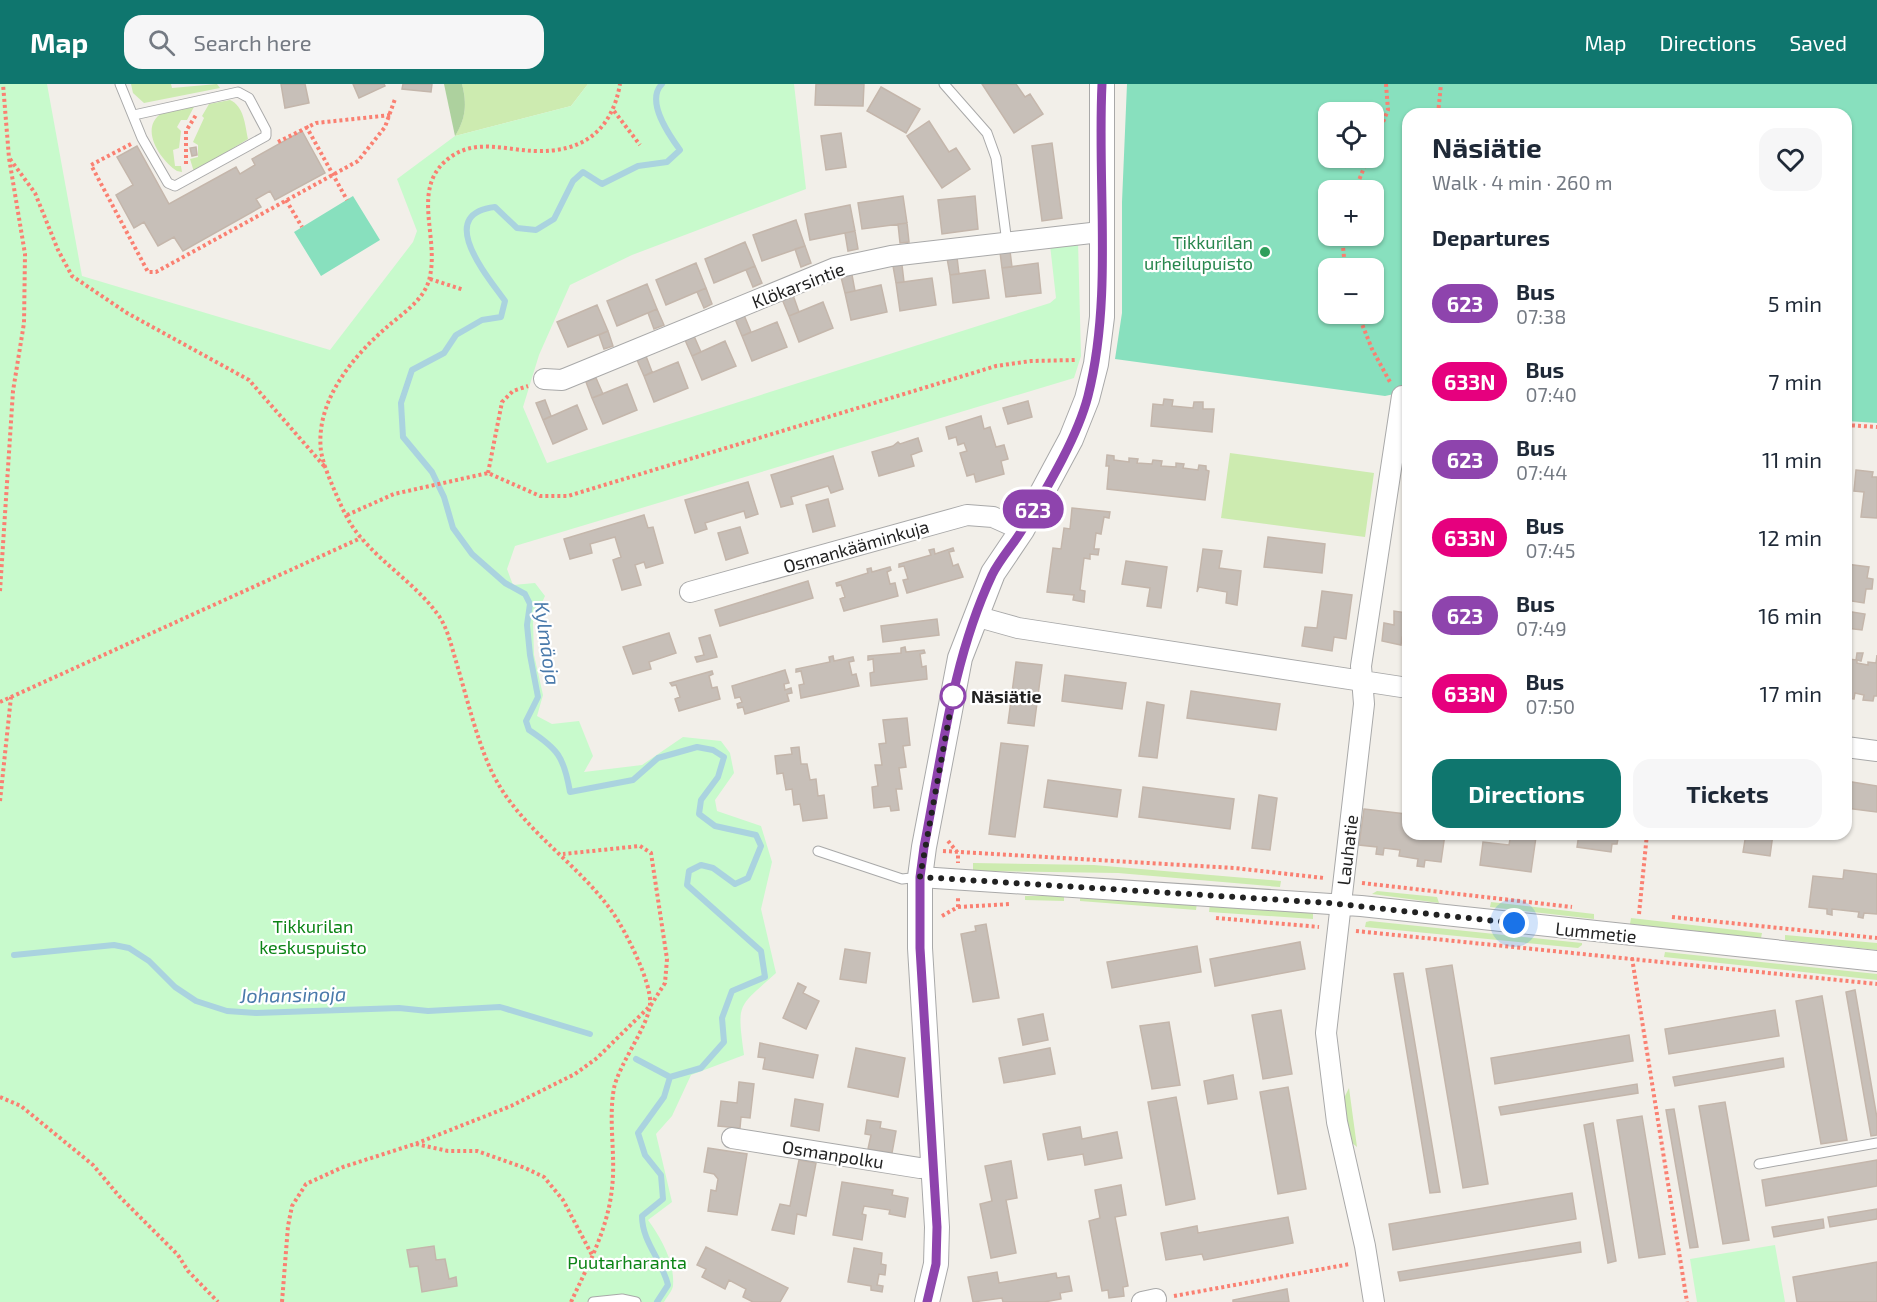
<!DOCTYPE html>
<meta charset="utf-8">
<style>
body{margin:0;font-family:"Exo 2",sans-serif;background:#f6f6f7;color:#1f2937;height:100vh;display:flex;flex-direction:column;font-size:22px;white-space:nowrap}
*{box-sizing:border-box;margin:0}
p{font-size:20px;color:#747a83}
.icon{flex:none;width:33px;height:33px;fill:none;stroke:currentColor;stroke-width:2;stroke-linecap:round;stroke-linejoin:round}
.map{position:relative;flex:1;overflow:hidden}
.drawer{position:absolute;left:1402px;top:24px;width:450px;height:732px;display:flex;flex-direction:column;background:#fff;border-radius:18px;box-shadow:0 2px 4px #0004}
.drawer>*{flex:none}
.badge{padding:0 12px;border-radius:20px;font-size:21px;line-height:39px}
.controls{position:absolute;left:1318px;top:18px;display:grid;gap:12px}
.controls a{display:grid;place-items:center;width:66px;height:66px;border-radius:12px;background:#fff;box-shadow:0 2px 4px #0004;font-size:30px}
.you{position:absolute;width:30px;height:30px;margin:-15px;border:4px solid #fff;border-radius:50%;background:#1a73e8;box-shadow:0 0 0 9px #1a73e833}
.map>.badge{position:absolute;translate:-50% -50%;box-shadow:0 0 0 3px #fff}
h2{padding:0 30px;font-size:22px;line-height:54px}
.round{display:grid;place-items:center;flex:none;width:63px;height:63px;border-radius:18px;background:#f6f6f7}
.headline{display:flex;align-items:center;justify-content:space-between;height:102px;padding:0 30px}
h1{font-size:28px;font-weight:700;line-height:45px}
.button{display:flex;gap:12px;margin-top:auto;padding:12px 30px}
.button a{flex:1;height:69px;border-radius:18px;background:#0f766e;color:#fff;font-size:24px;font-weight:700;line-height:69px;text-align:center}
.button a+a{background:#f6f6f7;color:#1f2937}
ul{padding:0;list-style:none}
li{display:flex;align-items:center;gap:18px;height:78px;padding:0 30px}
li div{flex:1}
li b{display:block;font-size:22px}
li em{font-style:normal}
li .badge{min-width:66px;font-weight:700;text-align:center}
header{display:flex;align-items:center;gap:36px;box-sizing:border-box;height:84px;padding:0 30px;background:#0f766e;color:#fff}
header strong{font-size:28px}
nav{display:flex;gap:33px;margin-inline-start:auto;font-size:21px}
.search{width:420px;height:54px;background:#f6f6f7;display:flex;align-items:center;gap:15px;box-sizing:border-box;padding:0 21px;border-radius:18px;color:#747a83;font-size:22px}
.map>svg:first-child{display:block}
</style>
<header>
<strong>Map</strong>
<div class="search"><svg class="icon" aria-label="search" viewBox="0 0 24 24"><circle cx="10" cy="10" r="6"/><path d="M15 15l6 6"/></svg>Search here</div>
<nav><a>Map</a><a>Directions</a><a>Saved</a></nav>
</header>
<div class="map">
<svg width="1877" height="1218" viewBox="0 0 1877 1218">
<rect width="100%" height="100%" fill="#f2efe9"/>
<path fill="#cdebb0" d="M131,0h40l1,4 45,-4 3,4 -76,15 -11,-10z
M462,0h126l-17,22 -116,30c11,-18 12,-32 7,-52z
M230,16c14,6 15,25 18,39l-54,33 -4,-13 8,-2v-12l-5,-3 11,-24 -2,-2 7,-12z
M195,21l-8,15h-6l-4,7 4,4 -2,17 -6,2 2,16h6l1,6 -5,-1c-16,-10 -39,-43 -15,-58 9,-5 23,-6 33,-8z
M1230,369l144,20 -9,64 -144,-19z
M973,779l121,2 187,16 -1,6 -162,-14 -145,-2z
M1377,807l60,6 2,6 -67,-9z
M1025,812h39v5l-39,-1z
M1080,812l117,7 -1,7 -116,-9z
M1491,818l103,12v5l-104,-12z
M1210,819l98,9 5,1v6l-104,-7z
M1631,834l131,15 -1,5 -131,-14z
M1370,837l212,22v2l-4,3 -213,-21 1,-5z
M1785,851l92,8v7l-92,-10z
M1665,868l212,22v6l-213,-23z
M1349,1004l8,59 -12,-10 -6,-29z"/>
<path fill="#add19e" d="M444,0h18c5,20 4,34 -7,52z"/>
<path fill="#c8facc" d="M0,0h47l35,192 248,74 83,-108 4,-11 -20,-52 58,-43 116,-30 17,-22h206l12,105 -174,66 -62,30 -31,70 -16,52 24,56 503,-160 6,-5 -6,-53 28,-4 3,115 -7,22 -559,168 -8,23 6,16 22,-2 10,13 -12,26 1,33 9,40 -6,21 15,8 27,-3 14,35 -9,16 58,-7 41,-28 38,4 9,12 4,20 -19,27 2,11 44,15 11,36 -11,47 15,64c-39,35 -39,29 -32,82l-53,20 -19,41 -16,18 16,68 -24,18c13,18 27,42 25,66 -1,5 -6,11 -9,16h-664z
M1775,1161l10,57h-88l-7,-43z"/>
<path fill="#88e0be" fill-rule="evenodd" d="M1127,0h750v339l-30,-2 -1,-307h-438v277l-23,5 -270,-37 7,-46v-111zM1329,28h45v46h-45zM1329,106h45v46h-45zM1329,184h45v46h-45z
M353,112l27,44 -59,36 -27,-44z"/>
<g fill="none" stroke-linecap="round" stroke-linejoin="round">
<path stroke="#aad3df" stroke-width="6" d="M14,871l100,-10 15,3 20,13 26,26 21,14 31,10 29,2 143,-5 29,3 72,-4 90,27
M636,975l34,18
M657,1218l11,-17c-6,-25 -26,-43 -26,-69l21,-17 -2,-24 -16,-20 -7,-22 26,-36 6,-20 31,-9 23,-26 -2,-24 10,-27 33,-14 -4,-26 -74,-66 2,-14 12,-6 12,3 22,16 13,-6 13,-32 -5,-11 -41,-9 -16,-12 2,-14 17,-23 6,-20 -11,-7 -16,-3 -39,11 -25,22 -63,12c-6,-35 -12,-43 -41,-62l-3,-9 12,-24 -8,-42 -3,-30 3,-21 -5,-10 -20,-11 -33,-29 -19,-26 -9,-31 -12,-25 -29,-35 -2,-34 11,-33 32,-17 12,-18 26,-15 19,-3 4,-16c-17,-24 -71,-87 -10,-94l22,21 19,2 18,-11 19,-38 10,-9 19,12 36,-18 29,-4 13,-12c-11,-15 -35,-49 -18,-66"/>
</g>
<path fill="#c7bfb8" stroke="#c4b6ab" stroke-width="1.5" d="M281,0h24l4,19 -24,5z
M353,0h31l1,2 -26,12z
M403,0h29l-1,8 -29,-3z
M816,0h48l-1,22 -48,-1z
M982,0h34l9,13 5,-3 13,20 -29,19z
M881,3l39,22 -14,24 -39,-22z
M929,37l20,31 7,-4 14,21 -28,19 -35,-52z
M302,47l23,42 -50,27 -5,-9 -14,8 5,8 -78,44 -9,-14 -16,9 -14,-24 -10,6 -18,-33 17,-10 -16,-28 20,-11 32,58 67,-37 4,7 15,-9 -3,-6z
M841,49l5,34 -20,3 -5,-34z
M1052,59l10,75 -20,3 -10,-75z
M196,63l1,8 -5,1 -2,-8z
M903,112l4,27 -45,6 -4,-26z
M975,112l3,33 -36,5 -4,-34z
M850,121l5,26 -45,9 -5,-26z
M796,136l9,26 -43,15 -9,-26z
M907,139l2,19 -9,1 -2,-19z
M855,147l3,18 -10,2 -3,-18z
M745,158l10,24 -41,17 -9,-24z
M805,162l6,17 -10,4 -6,-18z
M1010,167l2,16 -10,1 -2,-16z
M957,173l2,17 -9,1 -3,-17z
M696,179l10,25 -40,17 -10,-25z
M1038,179l3,30 -35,4 -4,-29z
M902,181l2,17 -8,1 -3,-17z
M755,182l7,17 -9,4 -7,-17z
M985,186l4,28 -36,5 -3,-28z
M852,191l3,16 -10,2 -4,-16z
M932,194l4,27 -36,6 -4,-28z
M647,200l10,25 -40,17 -10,-25z
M881,201l6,27 -36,8 -6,-27z
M706,204l6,16 -8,4 -7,-16z
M793,211l6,17 -10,4 -7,-17z
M823,218l10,26 -34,14 -10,-26z
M597,221l11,26 -40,16 -11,-25z
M657,225l7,16 -10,4 -6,-16z
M744,231l7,17 -9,4 -7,-17z
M777,238l10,25 -35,14 -10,-25z
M608,247l5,15 -9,3 -5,-14z
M694,252l7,16 -9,4 -7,-16z
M725,257l11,25 -34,14 -10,-24z
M646,272l6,16 -8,4 -7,-16z
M678,278l10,26 -34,14 -10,-26z
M596,294l7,16 -11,4 -6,-16z
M627,300l10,26 -34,14 -11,-26z
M1164,315l9,1 -1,6 21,2 1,-6h9v7h11l-2,23 -61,-6 2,-22 10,1z
M545,316l6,16 -8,4 -7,-17z
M1028,317l4,16 -24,7 -5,-16z
M577,321l10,24 -34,15 -10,-24z
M981,332l3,13 6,-2 6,20 8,-2 4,14 -7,2 3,13 -28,8 -2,-8 -7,2 -7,-23 7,-2 -3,-8 -6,2 -2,-8 -7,2 -3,-12z
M918,354l4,13 -11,4 3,11 -35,10 -7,-24 21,-6 5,-4 2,2z
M1107,371l7,1v4l15,2v-4l9,1 -1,4 15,1 1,-4 9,1 -1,5 15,1v-4l8,1 -1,4 15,2 1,-5 7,1v4l3,1 -4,29 -98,-11 2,-23h-3z
M833,372l10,33 -12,4 -3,-7 -37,11 2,7 -12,3 -10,-32z
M1856,386l17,2 -1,5h5v41l-16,-1 3,-25 -10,-1z
M748,398l10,32 -12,4 -2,-7 -39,12 2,6 -12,4 -10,-33z
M828,415l7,27 -22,6 -7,-27z
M1072,424l38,4 -1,6 -5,-1 -3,17 -5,-1 -2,16h5l-1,6 -8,-1v5l-6,-1 -4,32 5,1 -1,11 -11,-2 1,-5 -27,-3 6,-44 8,1 3,-21 6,1z
M644,431l4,13 5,-1 10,36 -17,5 -2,-6 -9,3 6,20 -19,5 -9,-30 8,-3 -6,-20 -25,7 2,9 -22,6 -6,-20z
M740,443l8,26 -22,7 -8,-27z
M1408,446v33l-4,-1z
M1268,453l57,7 -3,29 -58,-6z
M953,464l1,3 -5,1 4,14 5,-2 5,13 -56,16 -4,-13 5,-1 -4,-13 -5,1v-3l32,-9 -2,-5 5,-1 1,5z
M1203,465l19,2 -3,17 22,3 -4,34 -11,-2 1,-11 -28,-5 -2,5z
M1126,477l41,6 -6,41 -14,-2 3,-18 -28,-4z
M1846,480l23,3 -2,11 6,1 -1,10h-6l-2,14 -18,-3z
M890,483l1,3 -4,2 3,12 5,-1 3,13 -54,15 -4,-12 5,-2 -4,-12 -4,1 -1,-3 32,-10 -1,-4 4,-1 1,4z
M808,497l5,17 -93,28 -5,-16z
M1407,503l1,1v50l-6,-1 -1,8 -19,-4 2,-18 10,2v-14l13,2 1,-10h-4z
M1322,507l30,4 -6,44 -12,-2 -2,14 -30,-5 3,-19 12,1z
M1846,527l19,3 -3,16 -16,-2z
M937,535l2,16 -56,7 -2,-16z
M669,549l7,20 -27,9 2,7 -18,5 -10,-27z
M710,551l7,22 -20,5 -2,-5 9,-2 -5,-17z
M905,563l1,5 18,-2 1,3 -5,1 2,13 4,-1 1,13 -56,7 -1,-13 4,-1 -1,-13 -5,1v-4l33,-3v-5z
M1857,569h6l-2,8 -4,-1v3l11,2v-3l8,1 1,-8v41h-3l-1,5 -10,-1 1,-5 -9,-2 -1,6 -8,-1v-36l3,-3 7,1z
M833,572l1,5 19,-4 1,4 -5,1 3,13 4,-1 3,12 -58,12 -2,-13 5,-1 -3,-13 -5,1v-3l34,-7 -1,-5z
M1016,578l26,3 -8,61 -26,-3z
M785,586l4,13 -5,1 1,6 6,-2 1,5 -5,1 2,7 -44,13 -2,-7 -5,1 -1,-4 5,-2 -2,-5 -5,1 -3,-12z
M712,587l1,3 -4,2 3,12 5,-1 3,12 -41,12 -4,-12 5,-2 -4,-12 -4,1 -2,-3z
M1065,591l61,8 -4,26 -60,-8z
M1191,607l89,13 -4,26 -89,-12z
M1147,618l17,3 -7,53 -18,-2z
M907,634l3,27 -7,1 3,21 -7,1 3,21h-6l3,21 -8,1 -1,-5 -16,2 -2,-21 6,-1 -3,-21h7l-3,-21 7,-1 -3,-23z
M1001,659l27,3 -13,91 -26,-3z
M799,663l2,17h6l3,16 6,-1 2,17 6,-1 3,23 -24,3 -3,-17 -6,1 -2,-16 -6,1 -3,-17 -6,1 -2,-18 17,-2 -1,-6z
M1048,696l73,10 -4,27 -73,-10z
M1846,697l31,5v26l-31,-4z
M1143,703l91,12 -4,30 -91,-12z
M1259,711l18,3 -7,52 -18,-2z
M1364,725l42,5 2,20h37l-4,28 -16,-2 -1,7 -7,-1 1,-7 -19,-3 1,-6 -16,-2 -1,7 -7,-1 1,-7 -18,-2z
M1511,750l25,3 -5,35 -51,-7 3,-23 26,3z
M1579,750h40l-2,10h-5l-1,8 -34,-5z
M1746,750h27l-3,22 -27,-4z
M1844,786l33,4v40l-13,-1 -1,5 -5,-1 1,-5 -27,-3v6l-5,-1v-5l-18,-2 4,-31 30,3z
M986,840l13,74 -26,4 -12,-68 15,-3 -1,-5z
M1300,858l5,27 -90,17 -5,-27z
M1197,862l4,26 -89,16 -5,-26z
M845,865l25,4 -4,30 -26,-4z
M1452,881l36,219 -25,4 -37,-219z
M1403,889l37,219 -10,1 -36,-219z
M798,899l8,4 -3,6 16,8 -13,28 -23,-11z
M1855,906l22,128v17l-6,1 -25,-144z
M1822,912l25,144 -26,4 -25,-143z
M1281,926l11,64 -29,5 -11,-64z
M1775,926l4,26 -110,18 -4,-25z
M1043,930l5,26 -25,5 -5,-26z
M1169,938l11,63 -28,4 -12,-63z
M1629,951l4,26 -138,23 -4,-26z
M760,959l58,12 -5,23 -50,-9 2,-11 -7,-1z
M856,964l49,10 -7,39 -50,-10z
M1050,964l5,26 -51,9 -5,-25z
M1783,974l1,9 -109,19 -2,-9z
M1233,991l4,24 -29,5 -4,-23z
M739,998l15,2 -4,34 -9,-1 -1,11 -22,-2 3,-25 16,2z
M1637,1000l1,9 -137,22 -2,-8z
M1288,1003l18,102 -28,5 -18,-102z
M1176,1013l19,102 -29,6 -18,-103z
M795,1015l28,5 -4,27 -28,-5z
M1725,1018l24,138 -26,4 -24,-138z
M1674,1025l24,138 -8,1 -24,-138z
M1642,1032l23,138 -26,4 -22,-138z
M867,1036l14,2 -1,6 16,3 -4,22 -24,-4 3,-14 -6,-1z
M1593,1039l23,138 -8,2 -24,-138z
M1080,1043l2,12 35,-7 5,26 -37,7 -2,-11 -35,6 -5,-26z
M708,1064l39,6 -10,61 -29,-4 3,-21 5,1 2,-12 -4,-5 -10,-2z
M799,1076l17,3 -10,53 -9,-2 -3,20 -22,-4 8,-26 10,2z
M1877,1076v26l-111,20 -4,-26z
M1011,1077l6,37 -11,2 10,53 -25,5 -11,-54 12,-3 -7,-35z
M842,1098l51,8 -1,5 16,3 -3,19 -16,-3 1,-4 -26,-4 -2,8 4,1 -4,25 -29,-5z
M1121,1101l5,30 -11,2 13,69 -5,1 1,9 -15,2 -1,-8 -6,1 -13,-70 11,-3 -5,-28z
M1572,1109l4,26 -183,31 -4,-26z
M1877,1125v10l-47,8 -2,-10z
M1288,1133l5,26 -89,17 -2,-6 -36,6 -5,-27 36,-7 1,7z
M1823,1135l1,9 -50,9 -2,-10z
M1580,1158l1,10 -181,29 -2,-9z
M434,1162l2,14 9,-1 4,20 7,-2 1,9 -35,6 -4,-26 -8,1 -3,-17z
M706,1163l82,41 -8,14h-27l-10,-5 3,-8 -17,-9 -4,9 -23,-12 4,-8 -9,-4z
M854,1164l28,5 -1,11 5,1 -1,10 -6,-1 -2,11 6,1 -1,6 -11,-2v-4l-23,-4z
M1877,1178v40h-80l-4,-25z
M997,1188l2,11 57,-10 1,5 12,-2 3,15 -12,2 1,6 -17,3h-41l-1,-4 -29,4 -5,-25z
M1287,1205l2,13h-56v-2z"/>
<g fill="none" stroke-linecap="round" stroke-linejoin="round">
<g stroke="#a9a9a9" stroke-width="11">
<path id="service" d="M120,0l22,54 26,45 7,3 91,-50v-6l-17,-32 -11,-6 -104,23
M944,0l43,49 9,25 11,85
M818,767l84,28 18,-2
M1759,1080l118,-21
M593,1218l29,-3 14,3"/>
</g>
<g stroke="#a9a9a9" stroke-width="22">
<path id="minor" d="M544,295l18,1 273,-112 56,-12 209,-24
M690,508l277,-77 26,2 29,13
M975,532l43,12 390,60
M1846,663l31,4
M920,793l441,29 516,55
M732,1054l188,30 14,-1
M1142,1218l14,-3
M1374,1218l-9,-56 -28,-124 -11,-89 38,-329 -3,-38 41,-270"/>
</g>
<g stroke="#a9a9a9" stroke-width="26">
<path id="tertiary" d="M927,1218l9,-38 1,-37 -17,-279v-71l4,-30 36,-189 33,-85 29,-43 49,-91 16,-40 9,-35 6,-47v-233"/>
</g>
<path stroke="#fa8072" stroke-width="4" stroke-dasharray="3 3" stroke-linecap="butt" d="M614,27l26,34
M1438,30l3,-30
M306,42l41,74
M278,58l38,-19 75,-8
M131,60l-40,21 57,107h8l202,-111 27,-34 10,-28
M1374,60l14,-34 -2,-26
M10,75l25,34 23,57 14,26 55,37 122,67 76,87
M186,80v-33l10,-16
M1355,106l13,-32
M286,116l16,27
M1342,152l3,32
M430,195l34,11
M1358,230l14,35 18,33
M1846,341l31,2
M488,389l14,-71 11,-11 15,-5
M347,431l47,-21 94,-21 52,23h28l428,-130 35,-5 45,-1
M0,507l13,-200 11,-68 1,-69 -16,-96 -6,-74
M0,618l361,-164
M0,717l11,-104
M948,757l10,12v10
M943,767l291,17 90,10
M1362,799l210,24
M958,823l53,-3
M1639,830l8,-80
M942,832l16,-9v-10
M1672,833l205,21
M1216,834l103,9
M1356,847l521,53
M1632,874l55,344
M0,1013l21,9 72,59 26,31 59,59 10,16 30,31
M416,1060l32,7h29l48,17 19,9 19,23 29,55
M1174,1212l176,-32
M282,1218l6,-76 4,-20 14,-22 37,-17 72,-23 96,-38 64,-32 22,-16 54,-53 14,-22 2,-24 -16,-106 -11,-7 -77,8
M571,1218c17,-37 37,-73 41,-114 4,-33 -4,-67 2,-100 5,-24 35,-63 36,-84 2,-21 -25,-74 -37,-91 -37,-53 -96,-85 -123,-145 -15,-34 -24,-74 -35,-110 -4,-14 -8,-30 -16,-42 -23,-32 -57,-52 -81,-82 -11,-13 -18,-31 -25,-47 -5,-12 -10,-24 -12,-36 -6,-49 31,-94 66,-124 16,-14 39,-28 43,-51 9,-42 -21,-91 22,-120 25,-17 55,-6 82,-5 48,2 78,-20 86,-67"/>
<use href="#service" stroke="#fff" stroke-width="9"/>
<use href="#minor" stroke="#fff" stroke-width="20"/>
<use href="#tertiary" stroke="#fff" stroke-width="24"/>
</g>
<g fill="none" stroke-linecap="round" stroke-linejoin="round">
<g stroke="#fff" stroke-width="14">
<path id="line" d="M927,1218l9,-38 1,-37 -17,-279v-71l4,-30c18,-91 28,-187 68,-272 8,-16 21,-30 30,-45 23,-39 55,-91 66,-134 25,-99 9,-210 14,-312"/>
</g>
<use href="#line" stroke="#8e44ad" stroke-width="9"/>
<path stroke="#222" stroke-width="6" stroke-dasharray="0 10.8" d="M953,612l-33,181 409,26 185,20"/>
</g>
<circle fill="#2e9e5b" stroke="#fff" stroke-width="2" cx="1265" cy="168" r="6"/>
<circle fill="#fff" stroke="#8e44ad" stroke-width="3" cx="953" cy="612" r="12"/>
<g text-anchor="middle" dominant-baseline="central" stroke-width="4.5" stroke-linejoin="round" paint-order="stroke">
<g font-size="18" fill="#27864d" stroke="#fff" text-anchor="end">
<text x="1253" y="158">Tikkurilan<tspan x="1253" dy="21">urheilupuisto</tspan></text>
</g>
<g font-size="18" fill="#222" stroke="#fff">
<text transform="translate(798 201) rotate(-21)">Klökarsintie</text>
<text transform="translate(856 462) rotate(-16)">Osmankääminkuja</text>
<text transform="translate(1347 766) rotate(-83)">Lauhatie</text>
<text transform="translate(1596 848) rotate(6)">Lummetie</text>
<text transform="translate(833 1070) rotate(9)">Osmanpolku</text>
</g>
<g font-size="18" font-weight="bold" fill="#222" stroke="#fff" text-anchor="start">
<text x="971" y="612">Näsiätie</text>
</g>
<g font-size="18" fill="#0c8416" stroke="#fff">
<text x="313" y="842">Tikkurilan<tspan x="313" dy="21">keskuspuisto</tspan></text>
<text x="627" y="1178">Puutarharanta</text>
</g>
<g font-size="20" font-style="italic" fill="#4a7aab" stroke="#fff">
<text transform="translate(548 559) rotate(82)">Kylmäoja</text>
<text transform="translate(293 910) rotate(-1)">Johansinoja</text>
</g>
</g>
</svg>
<div class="controls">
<a><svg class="icon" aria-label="locate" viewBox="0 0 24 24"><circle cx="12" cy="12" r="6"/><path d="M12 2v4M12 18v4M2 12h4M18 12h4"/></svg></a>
<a>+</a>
<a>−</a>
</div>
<div class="you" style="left:1514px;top:839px"></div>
<b class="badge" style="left:1033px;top:425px;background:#8e44ad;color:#fff">623</b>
<section class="drawer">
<div class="headline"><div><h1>Näsiätie</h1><p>Walk · 4 min · 260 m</p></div><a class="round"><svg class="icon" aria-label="heart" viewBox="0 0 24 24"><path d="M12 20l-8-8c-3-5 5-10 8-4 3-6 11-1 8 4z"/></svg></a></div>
<h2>Departures</h2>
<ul>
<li><span class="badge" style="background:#8e44ad;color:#fff">623</span><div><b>Bus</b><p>07:38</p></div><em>5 min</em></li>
<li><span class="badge" style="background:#e6007e;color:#fff">633N</span><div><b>Bus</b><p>07:40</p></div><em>7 min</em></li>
<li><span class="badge" style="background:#8e44ad;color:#fff">623</span><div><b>Bus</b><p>07:44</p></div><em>11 min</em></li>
<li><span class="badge" style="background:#e6007e;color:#fff">633N</span><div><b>Bus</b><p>07:45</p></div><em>12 min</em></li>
<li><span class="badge" style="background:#8e44ad;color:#fff">623</span><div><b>Bus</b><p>07:49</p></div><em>16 min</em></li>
<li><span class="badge" style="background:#e6007e;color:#fff">633N</span><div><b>Bus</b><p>07:50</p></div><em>17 min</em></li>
</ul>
<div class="button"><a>Directions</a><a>Tickets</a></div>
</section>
</div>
